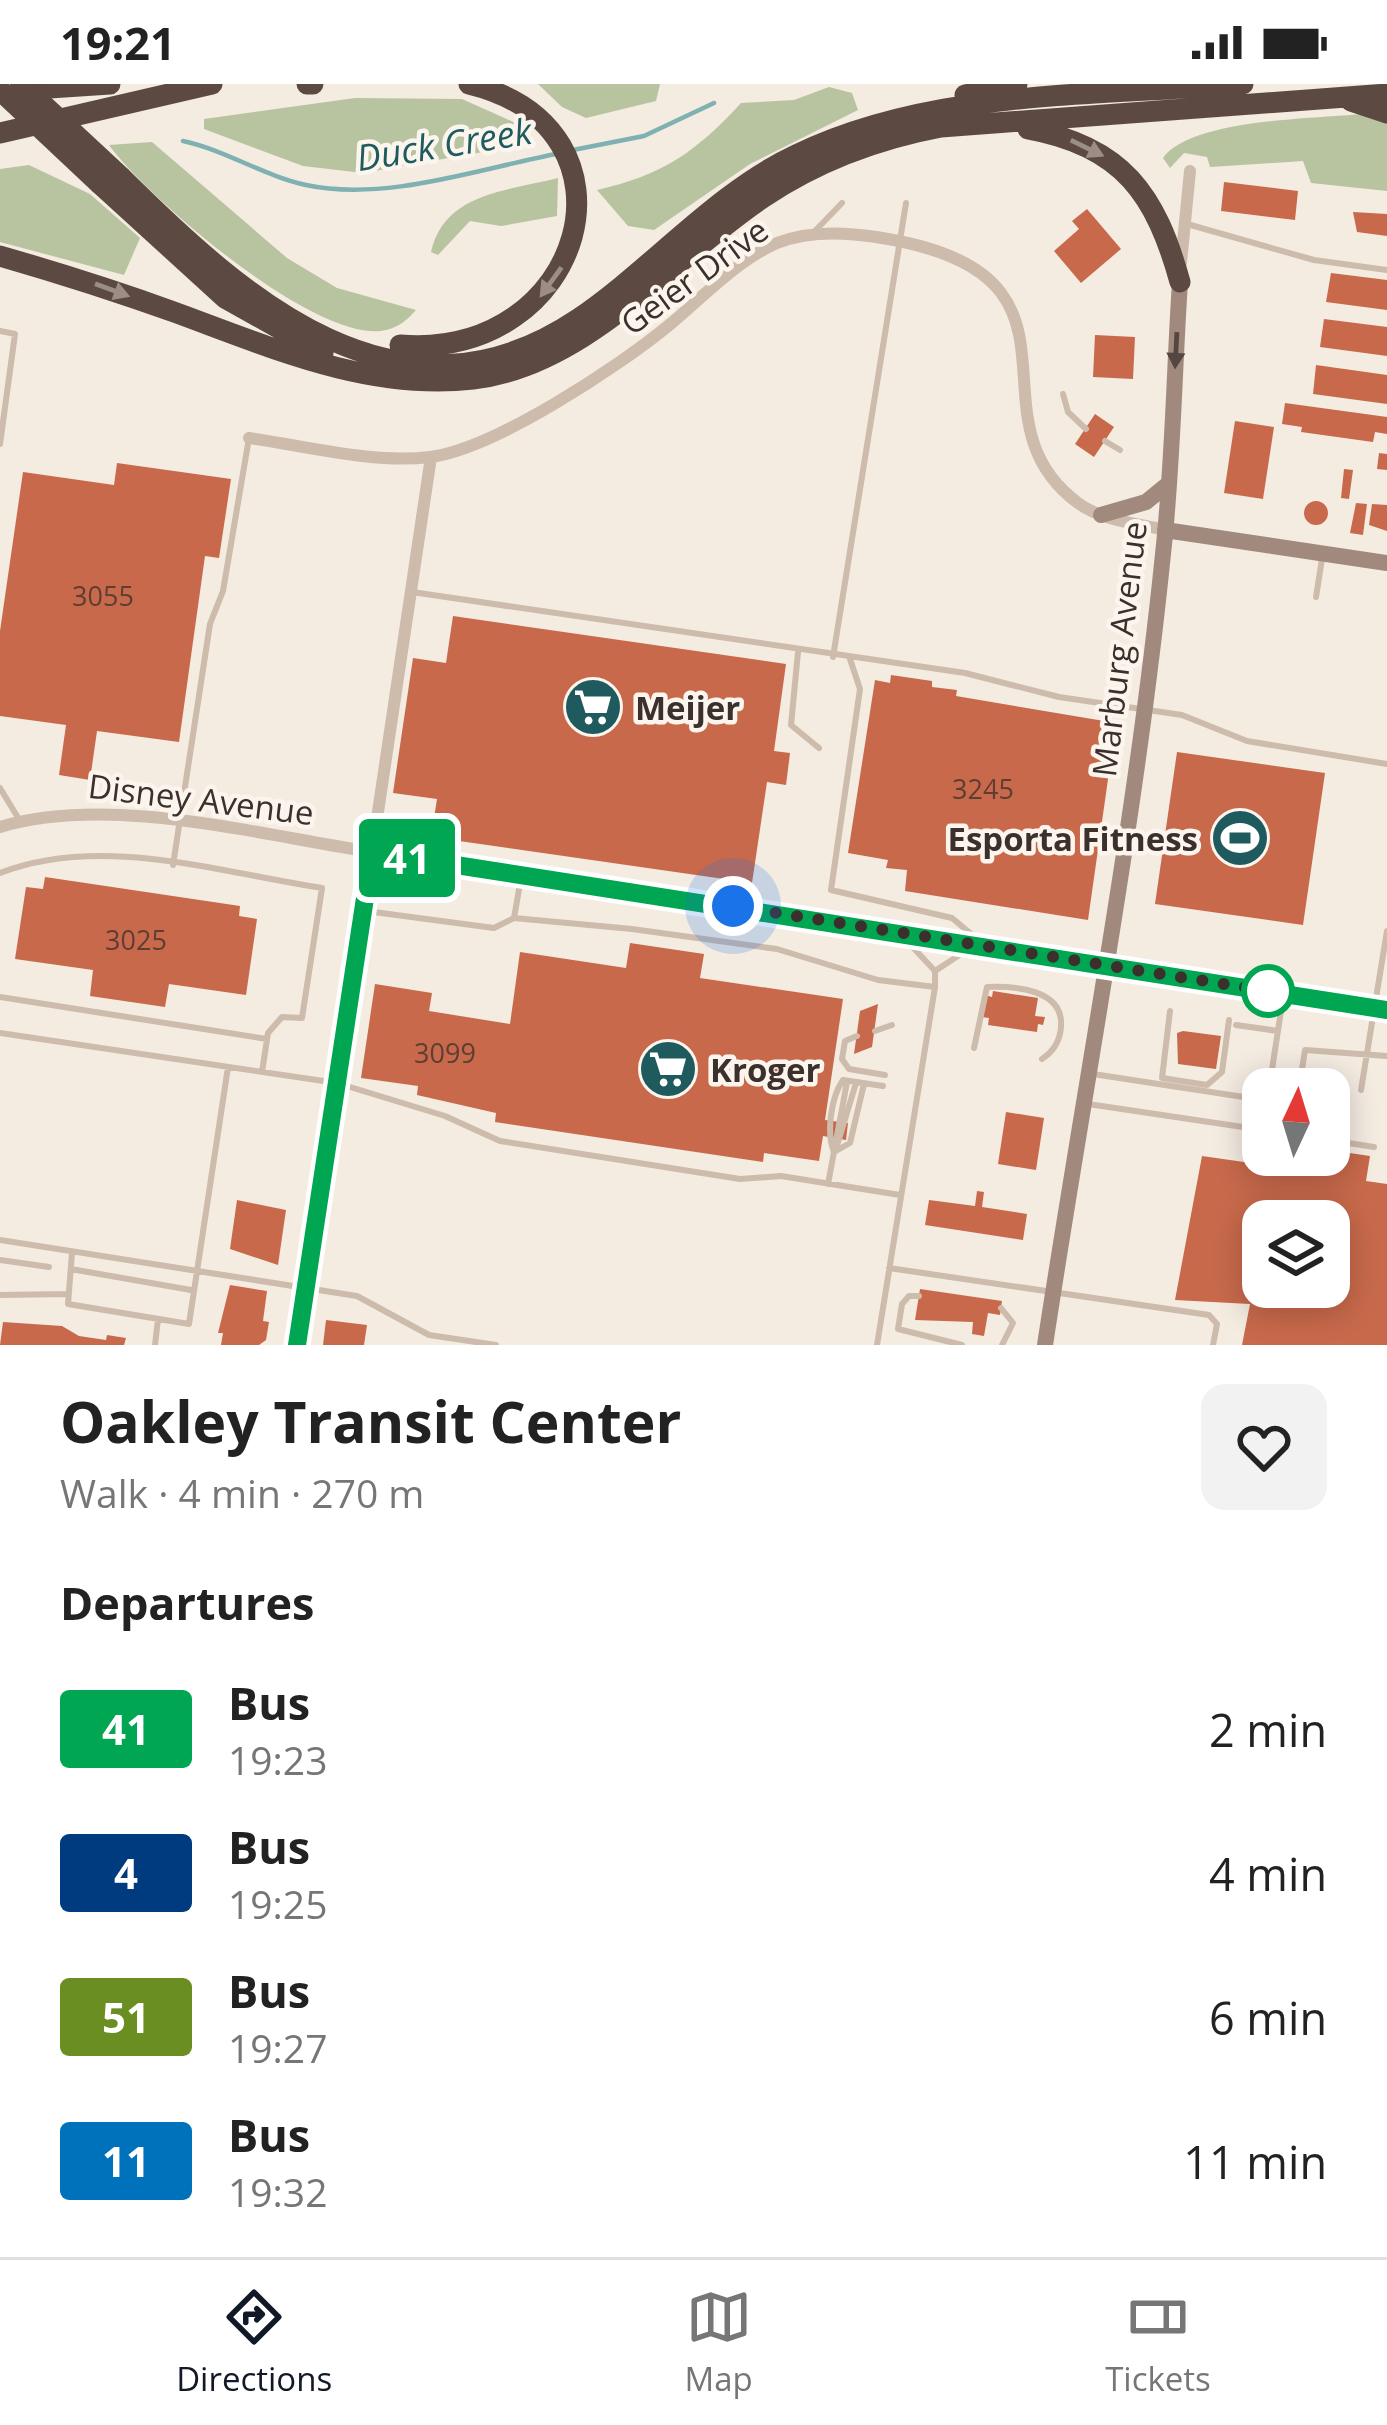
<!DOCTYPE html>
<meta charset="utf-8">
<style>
body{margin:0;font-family:"Open Sans",sans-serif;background:#f2f2f2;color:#222;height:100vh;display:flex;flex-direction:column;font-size:45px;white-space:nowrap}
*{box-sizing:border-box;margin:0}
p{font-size:39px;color:#767676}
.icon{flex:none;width:66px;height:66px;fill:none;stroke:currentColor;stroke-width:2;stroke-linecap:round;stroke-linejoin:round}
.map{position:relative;height:1261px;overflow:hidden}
.drawer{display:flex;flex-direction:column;background:#fff;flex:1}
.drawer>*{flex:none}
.badge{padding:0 24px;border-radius:9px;font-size:42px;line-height:78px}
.needle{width:78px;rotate:4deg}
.tools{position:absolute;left:1242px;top:984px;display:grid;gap:24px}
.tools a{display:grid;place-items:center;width:108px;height:108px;border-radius:24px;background:#fff;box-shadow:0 6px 30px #0003;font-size:60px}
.you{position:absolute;width:60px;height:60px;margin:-30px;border:9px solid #fff;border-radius:50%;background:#1a73e8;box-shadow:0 0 0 18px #1a73e833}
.map>.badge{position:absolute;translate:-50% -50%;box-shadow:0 0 0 6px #fff}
h2{padding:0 60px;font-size:45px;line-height:108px}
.round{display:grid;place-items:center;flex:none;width:126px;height:126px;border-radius:24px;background:#f2f2f2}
.summary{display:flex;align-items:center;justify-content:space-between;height:204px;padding:0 60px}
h1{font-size:57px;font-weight:700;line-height:90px}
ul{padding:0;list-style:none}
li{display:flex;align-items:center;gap:36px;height:144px;padding:0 60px}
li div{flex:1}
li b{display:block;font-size:45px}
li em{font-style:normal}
li .badge{min-width:132px;font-weight:700;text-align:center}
.status{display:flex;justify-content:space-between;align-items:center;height:84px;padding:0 60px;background:#fff;direction:ltr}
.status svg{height:33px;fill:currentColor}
.dock{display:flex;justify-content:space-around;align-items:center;height:168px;border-top:3px solid #e0e0e0;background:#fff;font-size:33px;color:#767676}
.dock a{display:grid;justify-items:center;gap:6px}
.dock .selected{color:#111827}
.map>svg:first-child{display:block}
</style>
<div class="status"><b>19:21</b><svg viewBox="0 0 49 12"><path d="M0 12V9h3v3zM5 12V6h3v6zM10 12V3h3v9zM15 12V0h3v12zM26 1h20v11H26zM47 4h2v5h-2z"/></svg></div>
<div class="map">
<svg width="1387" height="1261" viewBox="0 0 1387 1261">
<rect width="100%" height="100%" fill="#f4ebe1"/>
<path fill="#b8c4a0" d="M538,0h122l-4,17 -70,17 -24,-11z
M829,3l23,6 6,17 -108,54 -96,66 -26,-4 -31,-36c66,-15 99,-38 144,-87l53,-3z
M355,14l107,1 67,30v15l-166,29 -60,-7 -99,-37v-10z
M1361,30l26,8v69l-76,-8 -8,-22 -93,6 -3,-10 -23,-4 -14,15 -7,-10c28,-39 150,-39 198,-44z
M152,58l135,116 50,30 79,22c-9,10 -17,17 -30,20 -67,16 -239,-132 -277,-185z
M29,81l61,29 50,44 -16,37 -124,-33v-73z
M558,94l-1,38 -56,10 -31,-5 -32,34 -7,-3c13,-59 76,-61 127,-74z"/>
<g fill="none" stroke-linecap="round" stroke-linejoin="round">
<path stroke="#7fb0b2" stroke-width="4.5" d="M183,57c42,9 81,35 123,44 79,17 172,-16 250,-31
M573,66l71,-14 70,-33"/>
</g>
<path fill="#c8694b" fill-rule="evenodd" d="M1224,98l74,9 -3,29 -74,-9z
M1087,125l34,40 -40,34 -27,-32 25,-22 -7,-8z
M1353,128l34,2v22l-30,-4z
M1331,189l56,7v30l-61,-8z
M1324,235l63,8v29l-67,-9z
M1095,251l40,2 -2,42 -40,-2z
M1316,281l71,10v29l-74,-10z
M1285,319l102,14v17l-12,-2 -2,10 -72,-10 1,-5 -20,-3z
M1095,330l19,13 -20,30 -19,-13z
M1235,337l39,6 -11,72 -39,-6z
M1379,369l8,1v16l-10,-1z
M117,379l114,16 -12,79 -14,-2 -26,186 -82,-11 -7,49 -31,-5 7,-50 -66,-9v-85l23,-159 91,13z
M1344,385l9,1 -4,29 -8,-1z
M1304 429a12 12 0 1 1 24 0a12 12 0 1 1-24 0Z
M1356,419l11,1 -4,31 -13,-2z
M1372,420l15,1v26l-18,-6z
M453,532l333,48 -12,87 16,2 -4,32 -19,-3 -15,101 -321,-46 6,-38 -44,-6 20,-135 33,5z
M891,591l41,6v6l25,3 -1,6 160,27 -28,197 -183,-29 2,-21 -21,-2 2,-8 -40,-7 27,-173 15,3z
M1177,668l148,21 -22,152 -148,-21z
M45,793l195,29 -1,10 18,3 -11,76 -77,-11 -4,23 -75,-11 3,-26 -78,-11 11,-72 17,2z
M630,859l74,11 -4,24 143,21 -18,121 23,3 -2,17 -23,-4 -4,25 -55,-8 -1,9 -268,-40 1,-9 -79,-18 1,-9 -57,-8 14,-94 57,9 -3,18 81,13 10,-72 106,16z
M993,907l45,7 -3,18 10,1 -2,8 -5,-1 -1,8 -49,-7 1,-7 -7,-1 3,-22 7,2z
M878,920l-6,43 -18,7 6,-43z
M1183,947l38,5 -5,33 -38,-5 -1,-31z
M1006,1028l38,6 -8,52 -38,-6z
M1329,1066l41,6 -4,25 21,3v161h-145l8,-41 -75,-4 27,-144 63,9 1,-10h63zM1263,1137h66v66h-66z
M977,1107l7,1 -2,15 45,7 -4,26 -98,-15 4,-25 46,6z
M237,1116l49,10 -8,55 -48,-16z
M230,1201l37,6 -4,30 6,1 -3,18 -7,5h-38l2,-12h-5z
M920,1205l82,12 -2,14 -12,-2 -4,23 -12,-2 1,-12 -58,-2z
M326,1236l41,5 -3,20h-41z
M3,1238l59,4 17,10 27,4 1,-5 19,3 -2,7h-124z"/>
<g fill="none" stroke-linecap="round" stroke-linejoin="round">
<path stroke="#cdbbac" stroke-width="6" d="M1187,140l127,36 73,10
M812,150l30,-31
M0,247l15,3 -15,110
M1063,310l5,18 18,17
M1105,357l15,9
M412,508l553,81 94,24 123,18 65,26 140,23
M1316,513l6,-38
M798,568l-7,73 28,23
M833,573l73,-454
M850,575l10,30 -29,201 121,28 30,25
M0,704l20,33
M173,781l37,-241 13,-33 26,-153
M0,789c101,-39 218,-1 322,15l-20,130 -20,-1 -14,16 -6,39
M366,827l128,17 20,-10 118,11 145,20 101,31 57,7
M514,834l7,-40
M935,887l32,-21
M0,913l267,42
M1170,927l-8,67 45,7 15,-13 7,-52
M1236,941l42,6
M875,947l17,-6
M0,949l337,50 108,33 55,25 240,38 41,-3 119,19
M857,952l-12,5 -3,18 7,10 36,6
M974,964l13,-61c28,-1 77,2 74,40 -1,14 -7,24 -19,32
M1093,990l170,26
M1269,1005l14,-91
M1299,1005l6,-39 82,6
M1361,1006l26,-159
M1088,1020l175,26
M1329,1056l45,7
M836,1065l20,-66
M834,1068c-8,-19 -3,-55 9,-72l40,6
M834,1068l16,-9 14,-59
M828,1100l19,-102
M0,1156l357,56 72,39 67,10
M72,1169l-4,51 121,20 39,-257
M0,1176l49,7
M889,1184l320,47 8,9 -4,21
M71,1185l120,21
M0,1211l69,-1
M919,1212h-10l-7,8 -4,25 64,16
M1001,1224l12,15 -11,22
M155,1261l3,-26
M877,1261l58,-358v-16l-29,-31"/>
<path stroke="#cdbbac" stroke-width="12" d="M1181,179l9,-92
M249,354c57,8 124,26 181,19 64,-8 188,-90 238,-131 33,-27 69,-66 109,-83 30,-12 67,-11 99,-6 237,36 84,179 202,266 25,18 58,20 87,27
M0,743c110,-33 259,8 372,25l59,-395"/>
<path stroke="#a18a7d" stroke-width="16" d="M1101,431l45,-13 22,-18
M1165,446l222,33
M297,1261l75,-493 1015,158
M1045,1261c40,-263 91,-525 118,-791 10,-90 11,-181 17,-272"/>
<path stroke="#5c4a42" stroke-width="21" d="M307,0h6
M19,6l91,-6
M965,11l52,-11
M1351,17l36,12
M1028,45c95,17 128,66 152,153
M0,49l212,-49
M121,93c123,122 278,262 457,142 74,-50 137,-126 218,-164 135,-66 301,-59 447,-71
M100,100l125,114 98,55
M0,172c59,17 116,35 174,56 96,35 194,79 299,67 114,-13 200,-122 291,-182 54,-36 113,-58 177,-70l446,-33
M400,261c185,15 251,-217 69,-261"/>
<path stroke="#5c4a42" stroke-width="21" d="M21,0l100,93
M0,6l100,94"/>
</g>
<defs><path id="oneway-solid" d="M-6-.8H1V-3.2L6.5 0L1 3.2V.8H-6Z" transform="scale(3)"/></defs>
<g fill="#9c8e87">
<use href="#oneway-solid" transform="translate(1087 64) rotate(26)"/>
<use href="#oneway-solid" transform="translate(551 198) rotate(126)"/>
<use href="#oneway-solid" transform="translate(112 206) rotate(20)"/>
</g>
<use fill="#544640" href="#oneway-solid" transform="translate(1176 266) rotate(93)"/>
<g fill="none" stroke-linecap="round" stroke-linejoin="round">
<g stroke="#fff" stroke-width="27">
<path id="line" d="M297,1261l75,-493 1015,158"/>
</g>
<use href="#line" stroke="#00a651" stroke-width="18"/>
<path stroke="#3b302b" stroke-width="12" stroke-dasharray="0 21.6" d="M733,822l535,85"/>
</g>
<defs>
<g id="supermarket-disc" transform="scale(3)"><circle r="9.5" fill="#1f5a5e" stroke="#fbf5ee"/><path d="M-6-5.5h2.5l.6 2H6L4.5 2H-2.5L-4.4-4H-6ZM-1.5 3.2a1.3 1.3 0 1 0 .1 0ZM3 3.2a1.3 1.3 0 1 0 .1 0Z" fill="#fff"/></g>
<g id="stadium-disc" transform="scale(3)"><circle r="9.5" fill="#1f5a5e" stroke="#fbf5ee"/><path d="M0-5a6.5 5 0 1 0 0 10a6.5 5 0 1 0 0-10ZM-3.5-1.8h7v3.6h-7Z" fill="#fff"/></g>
</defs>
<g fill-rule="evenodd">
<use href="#supermarket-disc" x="593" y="623"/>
<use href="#stadium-disc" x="1240" y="754"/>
<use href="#supermarket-disc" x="668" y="985"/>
</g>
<circle fill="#fff" stroke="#00a651" stroke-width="6" cx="1268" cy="907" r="24"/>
<g text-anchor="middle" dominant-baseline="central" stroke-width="9" stroke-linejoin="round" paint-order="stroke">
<g font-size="27" fill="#5e3e33">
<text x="103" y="511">3055</text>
<text x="983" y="704">3245</text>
<text x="136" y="855">3025</text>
<text x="445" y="968">3099</text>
</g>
<g font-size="33" fill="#3b302b" stroke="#fbf5ee">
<text transform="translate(694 192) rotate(-36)">Geier Drive</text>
<text transform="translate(1119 565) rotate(-83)">Marburg Avenue</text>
<text transform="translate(201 715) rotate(7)">Disney Avenue</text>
</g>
<g font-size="33" font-weight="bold" fill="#3b302b" stroke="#fbf5ee" text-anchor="start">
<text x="635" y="623">Meijer</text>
<text x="1198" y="754" text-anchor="end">Esporta Fitness</text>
<text x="710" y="985">Kroger</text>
</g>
<g font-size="36" font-style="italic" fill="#1f5a5e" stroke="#fbf5ee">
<text transform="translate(444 60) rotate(-9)">Duck Creek</text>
</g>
</g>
</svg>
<div class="tools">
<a><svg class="needle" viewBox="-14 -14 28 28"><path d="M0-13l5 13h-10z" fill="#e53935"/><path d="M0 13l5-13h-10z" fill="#767676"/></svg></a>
<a><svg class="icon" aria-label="layers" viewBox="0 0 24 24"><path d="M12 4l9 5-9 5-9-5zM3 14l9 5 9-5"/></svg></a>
</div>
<div class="you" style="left:733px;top:822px"></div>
<b class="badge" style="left:407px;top:774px;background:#00a651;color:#fff">41</b>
</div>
<section class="drawer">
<div class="summary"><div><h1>Oakley Transit Center</h1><p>Walk · 4 min · 270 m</p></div><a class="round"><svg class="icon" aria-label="heart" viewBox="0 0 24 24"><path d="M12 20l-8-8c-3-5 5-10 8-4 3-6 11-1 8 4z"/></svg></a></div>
<h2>Departures</h2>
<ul>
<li><span class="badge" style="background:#00a651;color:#fff">41</span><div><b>Bus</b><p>19:23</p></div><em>2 min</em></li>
<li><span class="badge" style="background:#003b80;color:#fff">4</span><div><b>Bus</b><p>19:25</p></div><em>4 min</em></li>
<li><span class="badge" style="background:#6b8e23;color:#fff">51</span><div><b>Bus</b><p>19:27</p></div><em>6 min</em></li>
<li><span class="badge" style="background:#0072bc;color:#fff">11</span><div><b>Bus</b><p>19:32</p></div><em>11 min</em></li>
</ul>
</section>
<nav class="dock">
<a class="selected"><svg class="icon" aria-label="directions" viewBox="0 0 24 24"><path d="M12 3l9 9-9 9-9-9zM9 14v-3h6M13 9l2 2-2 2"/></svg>Directions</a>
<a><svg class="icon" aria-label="map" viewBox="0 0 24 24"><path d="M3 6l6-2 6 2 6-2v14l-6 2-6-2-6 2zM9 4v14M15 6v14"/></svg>Map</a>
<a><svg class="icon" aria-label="tickets" viewBox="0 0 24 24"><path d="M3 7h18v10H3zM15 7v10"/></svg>Tickets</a>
</nav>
